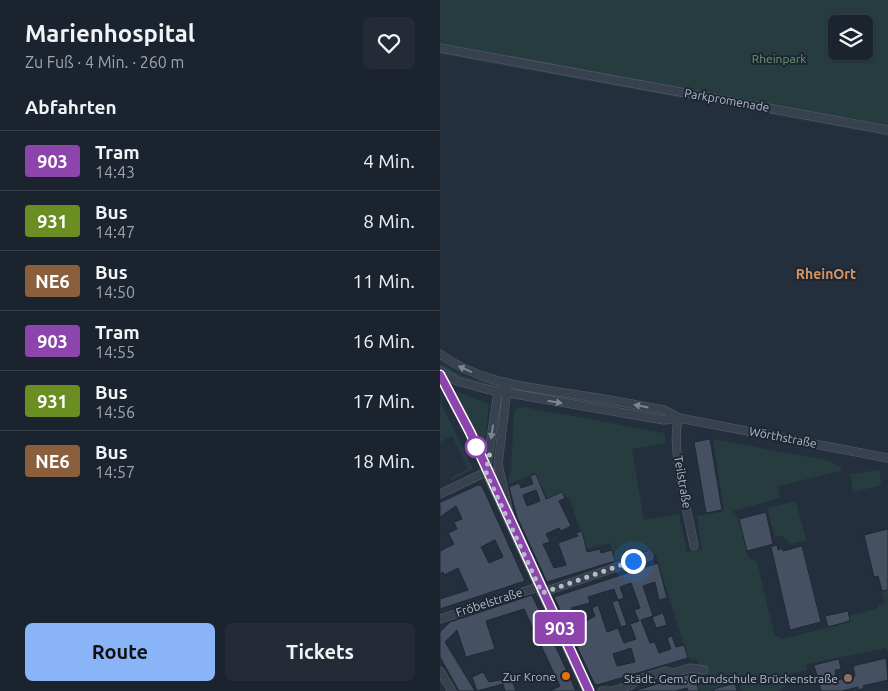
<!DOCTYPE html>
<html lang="de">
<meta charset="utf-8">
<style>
body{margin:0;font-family:Ubuntu,sans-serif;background:#242b36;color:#f1f3f6;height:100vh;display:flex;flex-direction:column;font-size:19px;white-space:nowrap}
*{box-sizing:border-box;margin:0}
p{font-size:16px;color:#a0a4aa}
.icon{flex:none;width:28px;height:28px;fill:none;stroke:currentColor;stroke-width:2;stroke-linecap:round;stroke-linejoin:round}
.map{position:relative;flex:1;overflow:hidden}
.details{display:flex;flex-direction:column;background:#1b232e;width:440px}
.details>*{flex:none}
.badge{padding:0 10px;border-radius:4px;font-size:18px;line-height:32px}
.fabs{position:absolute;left:388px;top:15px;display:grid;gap:10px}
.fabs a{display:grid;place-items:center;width:45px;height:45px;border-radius:8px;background:#1b232e;box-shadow:0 1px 4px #0004,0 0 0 1px #39404a;font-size:25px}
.you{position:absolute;width:25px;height:25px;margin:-12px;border:4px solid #fff;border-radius:50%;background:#1a73e8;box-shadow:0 0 0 8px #1a73e833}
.map>.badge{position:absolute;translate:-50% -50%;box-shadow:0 0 0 2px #fff}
h2{padding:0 25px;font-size:19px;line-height:45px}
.round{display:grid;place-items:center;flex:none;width:52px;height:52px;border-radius:8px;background:#242b36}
.overview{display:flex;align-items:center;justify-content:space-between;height:85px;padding:0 25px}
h1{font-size:24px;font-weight:700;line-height:38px}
.primary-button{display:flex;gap:10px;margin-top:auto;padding:10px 25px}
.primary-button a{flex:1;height:58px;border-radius:8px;background:#8ab4f8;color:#111;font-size:20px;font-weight:700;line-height:58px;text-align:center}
.primary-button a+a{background:#242b36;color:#f1f3f6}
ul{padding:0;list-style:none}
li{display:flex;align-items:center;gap:15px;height:60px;padding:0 25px;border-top:1px solid #39404a}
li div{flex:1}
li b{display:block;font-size:19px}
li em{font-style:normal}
li .badge{min-width:55px;font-weight:700;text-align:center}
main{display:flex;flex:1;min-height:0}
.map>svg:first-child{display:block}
</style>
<main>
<section class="details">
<div class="overview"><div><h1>Marienhospital</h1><p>Zu Fuß · 4 Min. · 260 m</p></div><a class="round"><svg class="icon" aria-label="heart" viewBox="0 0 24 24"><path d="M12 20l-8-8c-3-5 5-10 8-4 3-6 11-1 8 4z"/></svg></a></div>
<h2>Abfahrten</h2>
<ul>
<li><span class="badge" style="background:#8e44ad;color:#fff">903</span><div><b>Tram</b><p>14:43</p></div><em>4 Min.</em></li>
<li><span class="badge" style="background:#6b8e23;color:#fff">931</span><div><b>Bus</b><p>14:47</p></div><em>8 Min.</em></li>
<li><span class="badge" style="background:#8b5e3c;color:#fff">NE6</span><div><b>Bus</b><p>14:50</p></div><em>11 Min.</em></li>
<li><span class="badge" style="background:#8e44ad;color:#fff">903</span><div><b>Tram</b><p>14:55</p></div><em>16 Min.</em></li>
<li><span class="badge" style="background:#6b8e23;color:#fff">931</span><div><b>Bus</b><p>14:56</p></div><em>17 Min.</em></li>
<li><span class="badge" style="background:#8b5e3c;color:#fff">NE6</span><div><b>Bus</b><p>14:57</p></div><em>18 Min.</em></li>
</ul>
<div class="primary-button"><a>Route</a><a>Tickets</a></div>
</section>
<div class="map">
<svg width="448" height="691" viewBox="0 0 448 691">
<rect width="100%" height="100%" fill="#242f3e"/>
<path fill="#263c3f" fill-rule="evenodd" d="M0,0h448v136l-448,-82zM396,24h28v27h-28z
M3,364l20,12 29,7 3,4 -32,-8 -23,-12v-3z
M14,391l35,13 -5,48 -31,-60z
M85,391l74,10 61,12 6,4 -142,-24z
M0,401l33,68 -21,11 -2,-2 18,-10 -16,-32 -12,6z
M84,407l140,26 2,10 -34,6 12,71 35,-6 8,38 15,-3 -5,-33 27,-5 -11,-72 117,22 12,8 -1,2 -63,15 2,12 -47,13 6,8 9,38 9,5 17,72 8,5 68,-17 -1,-6 28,-7 2,-4 6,-2 -3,-12 6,-1v63l-2,-5 -79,16 -1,6 -19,5 3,9 -12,7h-36l-4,-9 -29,9h-18l-1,-4 7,-3 -4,-12 8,1 -3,-12 -10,-3 -32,-103 -9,-5 -32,11 -5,-18 -23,6 -18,-52 -4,1 -3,-5 -17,6 -9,-25 -29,10 4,-14 3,-57 2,-4z
M439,470l3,15 -29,7 -3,-18z
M356,501l10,39 -16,4 -7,-8 -8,1 -8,-29z"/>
<path fill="#455162" stroke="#1f2835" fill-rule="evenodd" d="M270,439l12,71 -16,3 -12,-71z
M96,474l10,25 16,-7 3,6 -6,3 12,25 -10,5 -2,-3 -13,6 4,8 -7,2 11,24 12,-3 -8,-22 20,-7 -2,-3 6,-2 5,21 13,-3 1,4 11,-3 3,11 -68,21 -30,-65 -8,-30 10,-4 2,5 12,-4 -3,-8zM96,490l4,11 -13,5 -4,-11z
M38,485l4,1 43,95 -85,28v-10l28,-9 -10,-22 -14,7 -1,-3 -3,2v-23l14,-7 -6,-11 9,-4 -3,-7 8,-3 -6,-13 -16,11v-17l1,2zM55,540l8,17 -14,6 -8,-16z
M326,512l7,32 -26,7 -8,-32z
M448,529v61l-6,1 -4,-15 -4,1 -10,-42z
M337,545l1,5 4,-2 1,3 19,-5 19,76 -31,8 -19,-83z
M218,563l9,35 -8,2 -4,-18 -12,4 10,30 -12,4 9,23 5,-1 4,11 12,-4 -4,-11 5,-2 4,11 8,-2 4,13 -91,27 -3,-2 -40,-86zM191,583l9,25 -6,2 5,11 -9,3 6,15 -12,4 -6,-15 -11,4 -9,-27 -6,3 3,8 -16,9 -8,-17 19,-5 -2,-6 26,-8 4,11 6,-2 -4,-11zM191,648l4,14 -18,4 -4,-12z
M92,595l44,96h-25l9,-5 -36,-77 -38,12 9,28 -29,8 -9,-27 -12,12 30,49h-16l-19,-34v-25l10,-10z
M178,600l9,25 -6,2 -9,-25z
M408,611l2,10 -22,6 -3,-11z
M223,613l4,12 -11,3 -4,-11z
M446,658l2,22 -25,6 1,2 -6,2v-3l-16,4h-21l-7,-26 25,-6 2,10 -6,1 2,10 18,-4 -2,-10z
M43,672l6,10 22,-4 5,13h-11l-2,-7 -26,7 -5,-14z
M250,674h4l5,17h-11l-1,-3 -12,3h-41z
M295,683l2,8h-23v-2z"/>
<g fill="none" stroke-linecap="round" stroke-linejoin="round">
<g stroke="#565f6c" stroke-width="9">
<path id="minor" d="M0,48l448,82
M0,354c41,31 96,34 145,42 26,4 52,9 79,14l15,8 209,40
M0,371l17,10 29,8 178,31 15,-2
M66,382l-8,10 -12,80 101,219
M67,389l-9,75 12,54
M239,418c-10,25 10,98 15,128
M0,494l50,-24
M101,593l108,-37
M0,619l98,-32
M0,671l12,20
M162,691h11l18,-6 8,-6 27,-8 8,2 16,-5 14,2"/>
</g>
<use href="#minor" stroke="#38414e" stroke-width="8"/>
<path stroke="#5a6575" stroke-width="1" d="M0,375l29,57 120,259"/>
</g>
<defs><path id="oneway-solid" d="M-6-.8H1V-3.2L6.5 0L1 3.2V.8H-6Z" transform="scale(1.25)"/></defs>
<g fill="#7c8592">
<use href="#oneway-solid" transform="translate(25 369) rotate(-156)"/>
<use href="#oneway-solid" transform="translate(115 402) rotate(10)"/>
<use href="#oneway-solid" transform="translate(201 406) rotate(-169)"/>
<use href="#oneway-solid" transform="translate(52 432) rotate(98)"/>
</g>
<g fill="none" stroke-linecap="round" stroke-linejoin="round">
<g stroke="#fff" stroke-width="11">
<path id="line" d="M0,375l30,57 119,259"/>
</g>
<use href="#line" stroke="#8e44ad" stroke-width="8"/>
<path stroke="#b4bcc9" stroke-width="5" stroke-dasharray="0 9" d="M36,447l14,5 -4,20 2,5 54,116 91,-32"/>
</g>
<circle fill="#fff" stroke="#8e44ad" stroke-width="2.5" cx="36" cy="447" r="10"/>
<circle fill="#e8710a" stroke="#1d2633" stroke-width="2" cx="126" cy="676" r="5"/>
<circle fill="#8d6e63" stroke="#1d2633" stroke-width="2" cx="408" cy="678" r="5"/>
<g text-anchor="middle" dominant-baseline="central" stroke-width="4" stroke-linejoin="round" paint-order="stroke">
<g font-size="12" fill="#6b9a76" stroke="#1d2633">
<text x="339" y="58">Rheinpark</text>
</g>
<g font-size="12" fill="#b4bcc9" stroke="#1d2633">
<text transform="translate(287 100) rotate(10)">Parkpromenade</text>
<text transform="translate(343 437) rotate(11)">Wörthstraße</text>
<text transform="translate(243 482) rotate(80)">Teilstraße</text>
<text transform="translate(49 602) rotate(-18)">Fröbelstraße</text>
</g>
<g font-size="12" fill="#b4bcc9" stroke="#1d2633" text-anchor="end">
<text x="116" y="676">Zur Krone</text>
<text x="398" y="678">Städt. Gem. Grundschule Brückenstraße</text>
</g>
<g font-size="14" font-weight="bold" fill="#d59563" stroke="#1d2633">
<text x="386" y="274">RheinOrt</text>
</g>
</g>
</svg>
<div class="fabs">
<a><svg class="icon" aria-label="layers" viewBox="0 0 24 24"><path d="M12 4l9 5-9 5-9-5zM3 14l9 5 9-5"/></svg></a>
</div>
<div class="you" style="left:193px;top:561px"></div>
<b class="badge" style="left:120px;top:628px;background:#8e44ad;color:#fff">903</b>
</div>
</main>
